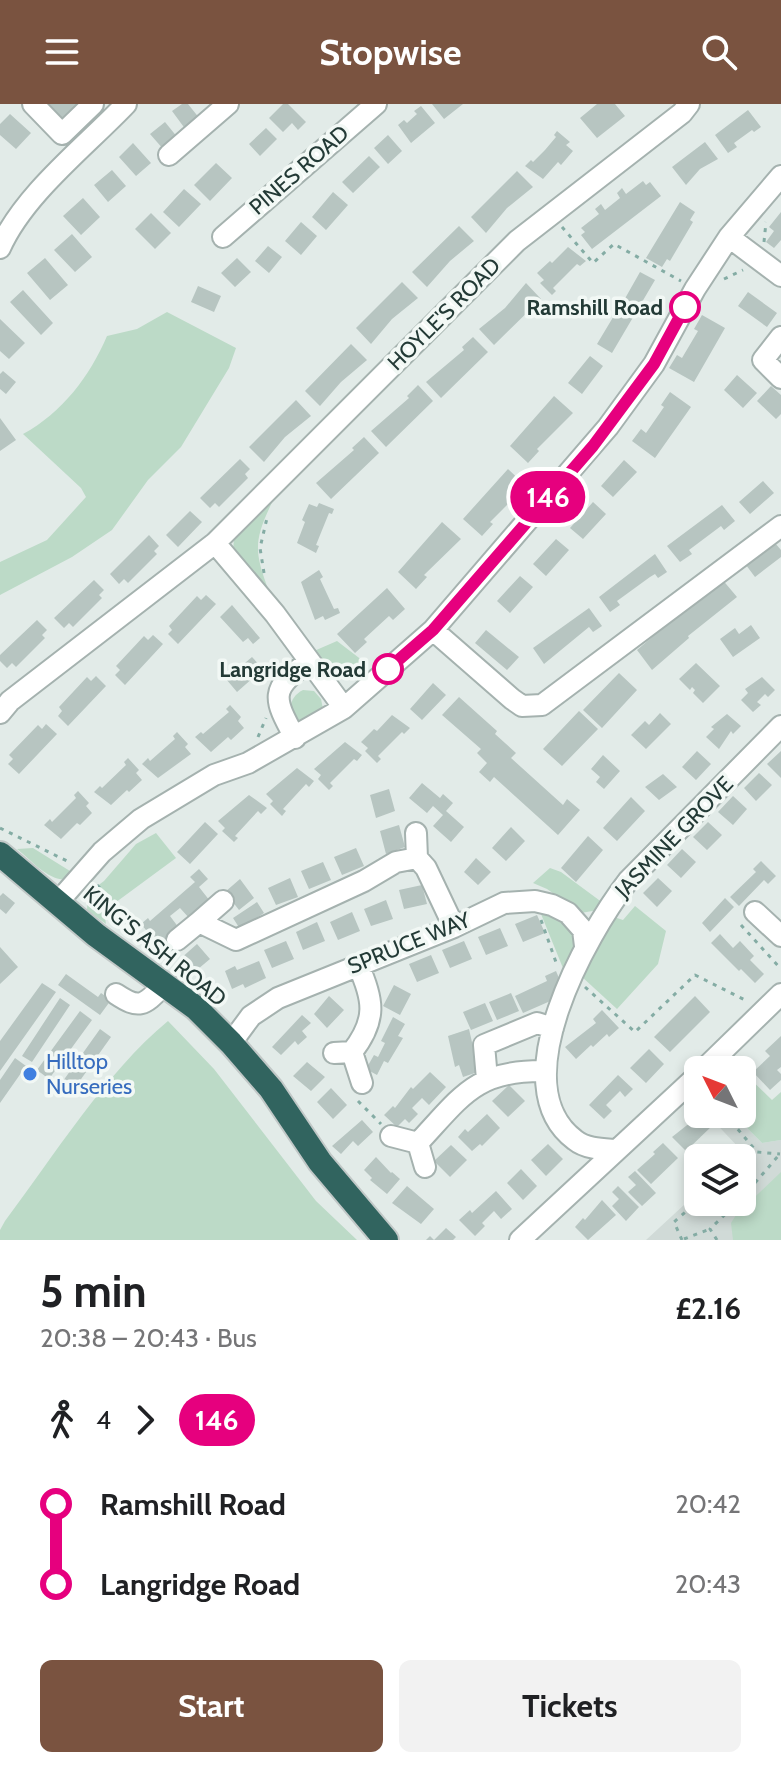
<!DOCTYPE html>
<meta charset="utf-8">
<style>
body{margin:0;font-family:Cabin,sans-serif;background:#f2f2f2;color:#202124;height:100vh;display:flex;flex-direction:column;font-size:30px;white-space:nowrap}
*{box-sizing:border-box;margin:0}
p{font-size:26px;color:#757577}
.icon{flex:none;width:44px;height:44px;fill:none;stroke:currentColor;stroke-width:2;stroke-linecap:round;stroke-linejoin:round}
.map{position:relative;height:1136px;overflow:hidden}
.panel{display:flex;flex-direction:column;background:#fff;flex:1}
.panel>*{flex:none}
.badge{padding:0 16px;border-radius:26px;font-size:28px;line-height:52px}
.needle{width:52px;rotate:312deg}
.fabs{position:absolute;left:684px;top:952px;display:grid;gap:16px}
.fabs a{display:grid;place-items:center;width:72px;height:72px;border-radius:12px;background:#fff;box-shadow:0 4px 12px #0003;font-size:40px}
.map>.badge{position:absolute;translate:-50% -50%;box-shadow:0 0 0 4px #fff}
.legs{display:flex;align-items:center;gap:12px;height:88px;padding:0 40px;font-size:26px}
.legs p{margin-inline-start:auto}
.overview{display:flex;align-items:center;justify-content:space-between;height:136px;padding:0 40px}
h1{font-size:44px;font-weight:700;line-height:60px}
.action{display:flex;gap:16px;margin-top:auto;padding:16px 40px}
.action a{flex:1;height:92px;border-radius:12px;background:#7a5340;color:#fff;font-size:32px;font-weight:700;line-height:92px;text-align:center}
.action a+a{background:#f2f2f2;color:#202124}
ul{padding:0 40px;list-style:none}
li{display:flex;align-items:center;gap:28px;height:80px;font-size:30px}
li i{display:grid;place-items:center;width:12px;height:100%;margin:0 10px;background:currentColor}
li i::after{content:'';width:20px;height:20px;margin:-10px;border:6px solid;border-radius:50%;background:#fff}
li p{margin-inline-start:auto}
li:first-child i{background:linear-gradient(#0000 50%,currentColor 0)}
li:last-child i{background:linear-gradient(currentColor 50%,#0000 0)}
header{display:flex;justify-content:space-between;align-items:center;height:104px;padding:0 40px;background:#7a5340;color:#fff;font-size:36px;font-weight:700}
.map>svg:first-child{display:block}
</style>
<header><svg class="icon" aria-label="menu" viewBox="0 0 24 24"><path d="M4 6h16M4 12h16M4 18h16"/></svg>Stopwise<svg class="icon" aria-label="search" viewBox="0 0 24 24"><circle cx="10" cy="10" r="6"/><path d="M15 15l6 6"/></svg></header>
<div class="map">
<svg width="781" height="1136" viewBox="0 0 781 1136">
<rect width="100%" height="100%" fill="#e2ebe8"/>
<path fill="#d0dad7" d="M707,1010h26l29,29 19,-3v100h-135l52,-48v10h44v-44h-8l7,-8z"/>
<path fill="#bcdac7" d="M167,208l69,36 -7,20 -48,79 -33,33 -36,50 -40,27 -72,38v-33l47,-22 39,-43 -5,-9 -58,-54c39,-21 67,-58 84,-98l30,-7z
M278,386c-26,53 -26,58 -4,114l-41,-51 1,-16z
M337,537l30,23 -6,3 -31,3 -16,-19z
M303,586l11,1 7,8 2,10 -20,14c-16,-8 -16,-25 0,-33z
M156,729l20,25 -72,53 2,13 -19,-14 1,-17 16,-12 32,-37z
M33,744l45,28c-24,13 -43,-13 -61,-27z
M550,764l11,4 42,31 -5,7 -17,3 -34,-24 -14,-6z
M635,802l31,25 -8,33 -41,45 -36,-33 33,-59 9,3z
M544,809c46,20 37,24 23,65l-26,-64z
M168,917l46,48 102,132 41,39h-357v-10l5,-9c49,-65 101,-149 163,-200z
M742,967l30,29 9,-8v48l-19,3 -29,-29h9z
M781,1068v68h-48l-2,-17 5,-8z"/>
<path fill="#b7c5c1" d="M43,0h43l-22,22z
M182,0h6l12,15 -14,11 -14,-19z
M283,0h5l18,18 -8,8 -6,-7 -9,9 -14,-14z
M432,0h31l-19,15z
M597,0h18l10,12 -28,22 -17,-20z
M421,2l14,17 -24,20 -13,-18 6,-5 3,3 10,-9 -3,-3z
M748,6l13,17 -7,5 -2,-2 -18,13 3,4 -9,6 -13,-18z
M10,10l21,19 -15,16 -16,-14v-11z
M165,18l13,16 -14,12 -14,-16z
M266,24l11,11 -17,17 -11,-12z
M557,27l13,11 -4,3 7,6 -12,14 -3,-3 -15,17 -18,-13 6,-6 2,2 12,-12 11,-13 -2,-2z
M388,31l14,16 -14,13 -14,-16z
M705,38l13,17 -18,10 -14,16 -14,-18z
M133,39l18,20 -15,13 -17,-19z
M369,52l11,11 -27,26 -11,-11z
M216,59l16,15 -22,23 -16,-16z
M112,66l14,16 -18,16 -14,-17z
M517,67l16,16 -26,21 -21,25 -15,-16z
M643,77l3,4 4,-3 11,14 -69,53 -11,-14 4,-3 -4,-4 18,-14 -4,-5 6,-5 4,6 15,-12 -3,-5 5,-5 4,6z
M184,85l17,15 -22,23 -16,-15z
M333,88l15,13 -22,25 -14,-13z
M83,94l17,19 -19,18 -18,-19z
M680,98l15,10 -5,8 3,2 -23,39 -3,-2 -5,8 -16,-9z
M781,108v28l-7,8 -8,-6 8,-11 -5,-4z
M151,109l20,20 -16,16 -20,-20z
M301,118l16,14 -16,19 -16,-14z
M459,122l15,15 -24,20 -23,26 -15,-15z
M72,130l20,23 -17,15 -21,-22z
M268,142l14,11 -13,16 -14,-12z
M568,143l18,14 -6,5 -3,-2 -24,24 3,3 -4,4 -12,-12 4,-3 -7,-7 13,-12 2,2z
M45,154l23,27 -18,15 -23,-27z
M237,154l14,14 -16,15 -14,-14z
M640,168l15,8 -43,73 -15,-9 18,-30 6,4 8,-13 -6,-3z
M402,178l16,16 -26,21 -21,25 -15,-16z
M526,179l15,16 -47,46 -15,-16 26,-21z
M198,182l23,10 -7,16 -23,-10z
M23,186l30,33 -12,12 -31,-33z
M748,188l29,21 -10,14 -29,-21z
M702,211l23,13 -31,54 -25,-14 8,-13 5,3 16,-27 -4,-2z
M0,215l25,24 -16,16 -9,-8z
M473,233l15,15 -47,46 -15,-16 38,-32 -2,-3z
M351,240l16,16 -26,22 -21,24 -15,-15z
M590,252l13,10 -21,28 -14,-11z
M3,267l13,11 -10,12 -6,-5v-15z
M737,271l20,18 -14,15 -19,-18z
M418,281l15,16 -47,46 -15,-16 38,-33 -2,-2z
M771,282l10,9v19l-5,5 -19,-18z
M670,288l21,15 -36,51 -23,-17 9,-12 5,4 18,-26 -3,-2z
M554,292l19,17 -36,36 2,2 -11,12 -18,-17z
M296,296l15,16 -26,21 -21,25 -15,-15z
M0,314l16,22 -16,11z
M364,333l15,16 -48,46 -15,-16 38,-33 -2,-2z
M240,355l10,10 -5,5 3,4 -29,29 -4,-4 -5,5 -10,-10z
M624,356l13,12 -24,25 -12,-11z
M508,365l18,17 -36,36 3,2 -11,12 -19,-17z
M763,377l11,12 -24,21 -11,-12z
M593,398l13,12 -23,25 -13,-11z
M319,399l15,6 -2,5 -3,-1 -13,32 3,1 -3,7 -19,-10 8,-21 -3,-2 7,-16 8,3z
M722,401l13,16 -11,9 -3,-4 -32,24 3,4 -12,8 -13,-16z
M190,407l12,11 -24,25 -12,-12z
M442,418l19,17 -37,36 3,2 -11,12 -18,-17z
M149,431l10,11 -5,5 3,3 -29,29 -4,-4 -5,5 -9,-10z
M556,435l13,11 -23,26 -13,-12z
M775,439l6,7v7l-26,20 -9,-12z
M655,450l12,18 -9,6 -3,-4 -5,3 -33,24 3,4 -10,7 -11,-15z
M319,466l4,7 -3,2 14,30 4,-1 2,5 -15,7 -2,-4 -8,4 -14,-38z
M520,472l13,11 -23,26 -13,-12z
M721,474l16,19 -49,39 1,2 -37,32 -15,-20z
M94,476l10,10 -5,5 3,3 -29,29 -4,-4 -5,5 -10,-10z
M387,484l18,21 -12,11 -4,-4 -25,23 3,3 -12,11 -18,-19z
M206,491l10,9 -38,40 -10,-10 4,-4 -3,-4 28,-30 4,4z
M232,501l28,33 -7,6 -5,-6 -5,4 -23,-25z
M589,504l13,18 -9,6 -4,-5 -45,37 -11,-16z
M37,516l10,10 -5,5 3,3 -29,29 -4,-4 -5,5 -7,-7v-6z
M751,521l9,13 -27,19 -13,-18 15,-11 4,6z
M486,526l33,27 -12,13 -32,-27z
M153,531l10,9 -38,41 -10,-10 5,-5 -4,-4 28,-30 4,4z
M252,553l11,12 -26,23 -11,-13z
M696,559l24,23 -17,17 -10,-10 2,-3 -3,-3 -2,3 -11,-11z
M619,569l18,17 -35,38 -19,-18z
M96,572l10,10 -38,40 -10,-10 4,-5 -3,-4 28,-30 4,4z
M762,573l13,13 -7,7 -3,-3 -8,8 4,3 -8,7 -12,-12 7,-7 -3,-4z
M433,579l13,12 -24,25 -12,-11z
M459,593l38,34 -2,3 21,19 -5,5 52,47 4,-6 13,11 -22,25 -64,-58 -4,5 -11,-10 8,-9 -10,-10 4,-4 -39,-34z
M230,601l11,12 -3,4 6,7 -13,12 -3,-3 -17,15 -16,-15 6,-5 2,2 26,-22 -3,-3z
M579,607l19,18 -36,37 -19,-17z
M660,609l11,11 -25,25 -15,-14 14,-14 4,4z
M727,610l14,12 -8,8 -2,-3 -12,18 -13,-12 8,-8 -3,-2z
M392,611l18,13 -6,6 -2,-2 -24,24 3,3 -4,4 -12,-12 3,-3 -7,-6 13,-13 3,2z
M46,620l11,10 -38,40 -11,-10 5,-5 -4,-4 29,-30 4,4z
M177,628l11,12 -3,3 6,7 -33,24 -16,-14 6,-6 2,3 25,-22 -2,-3z
M345,638l17,13 -5,6 -3,-2 -24,24 3,3 -4,4 -11,-11 3,-4 -7,-6z
M697,647l14,13 -15,16 -14,-13z
M781,647v27l-14,-14z
M603,651l17,16 -16,18 -8,-7 4,-5 -9,-8z
M128,654l11,12 -3,3 6,7 -13,12 -2,-2 -16,15 -17,-13 6,-6 2,2 24,-23 -2,-3z
M297,664l17,13 -5,6 -3,-3 -23,25 3,2 -4,5 -12,-12 3,-3 -7,-7z
M759,669l13,12 -16,16 -12,-13z
M663,670l14,13 -18,13 -14,-13z
M422,679l18,15 3,-4 10,9 -7,8 18,16 -13,15 -18,-16 10,-11 -10,-9 -6,7 -18,-15z
M389,685l6,22 -19,7 -6,-23z
M78,687l11,12 -3,3 6,7 -12,12 -3,-2 -16,16 -17,-14 6,-6 2,3 24,-24 -2,-3z
M249,691l18,13 -6,6 -3,-3 -23,25 3,2 -4,4 -12,-11 3,-3 -7,-7z
M733,692l14,13 -14,16 -15,-13z
M631,693l14,14 -28,30 -14,-13z
M205,718l13,12 -28,30 -13,-12z
M708,718l14,13 -15,15 -14,-13z
M399,721l6,22 -19,7 -6,-23z
M511,723l14,14 -19,20 -14,-13z
M588,732l15,14 -27,32 -15,-14z
M356,744l8,18 -22,9 -8,-18z
M682,745l14,13 -15,16 -14,-13z
M476,754l15,14 -13,13 -14,-13z
M761,757l15,15 -8,8 -4,-4 -25,26 -9,-9 26,-25 -3,-3z
M323,758l8,18 -22,9 -8,-18z
M199,765l9,10 -9,8 11,14 -20,18 -10,-11 -10,8 9,12 -14,12 -2,-3 -7,5 -15,-18 7,-6 2,3 45,-39 -5,-5z
M290,774l8,19 -22,8 -8,-17z
M658,774l14,13 -15,16 -14,-14z
M240,775l14,19 -15,12 -14,-18z
M422,781l5,19 -23,5 -5,-19z
M3,789l12,10 -9,11 -6,-5v-13z
M725,794l9,9 -24,25 -8,-9z
M386,796l7,19 -22,7 -7,-17z
M257,798l7,11 -24,16 -7,-11z
M352,808l8,19 -22,9 -8,-18z
M537,811l8,18 -22,9 -8,-18z
M317,818l8,19 -22,9 -7,-18z
M500,824l8,18 -22,9 -8,-18z
M720,830l13,14 7,-7 14,15 -4,4 14,14 -9,9 -14,-14 -2,2 -28,-28z
M286,837l8,18 -22,9 -8,-18z
M464,837l8,18 -22,9 -8,-18z
M197,840l13,15 -18,15 -13,-14z
M0,843l18,20 -18,17z
M431,851l8,18 -22,9 -8,-18z
M259,857l7,17 -21,10 -2,-4 -11,5 -7,-18 10,-5 2,4z
M556,867l8,19 -11,4 2,5 -32,14 -8,-17 32,-15 -2,-5z
M66,870l32,23 3,-4 10,7 -11,15 -42,-30z
M42,879l14,9 -56,79v-30z
M394,881l17,9 -11,21 -17,-9z
M511,889l8,18 -22,9 -8,-18z
M329,892l15,14 -17,18 -13,-14z
M695,892l15,16 -40,40 -16,-15z
M60,894l10,7 -38,57 -10,-6z
M485,899l8,18 -22,9 -8,-18z
M602,906l17,18 -10,9 -2,-3 -14,13 -2,-2 -15,14 -11,-12 31,-24 -3,-4z
M80,907l12,9 -43,59 -12,-9z
M302,911l9,8 -9,8 5,6 -9,8 -3,-4 -14,14 -9,-8z
M393,913l12,7 -7,12 5,2 -15,25 -4,-2 -7,14 -11,-6 8,-14 4,2 7,-14 -4,-2z
M100,925l11,8 -42,59 -11,-8z
M469,925l7,31 8,10 -21,7 -4,-12 -4,2 -7,-31z
M781,932v31l-4,3 4,4v6l-11,10 -17,-18 17,-16 -5,-5z
M649,945l15,15 -18,19 -16,-15z
M15,954l11,8 -26,37v-23z
M307,958l18,15 -14,14 -18,-15z
M430,968l16,15 -17,18 -7,-7 -10,10 6,6 -9,9 -4,-4 -8,8 -13,-12 9,-9 2,2 16,-21 2,2z
M618,971l15,14 -8,8 -5,-6 -14,14 6,6 -8,8 -15,-14z
M509,981l16,16 -17,16 -16,-16z
M331,984l16,17 -14,14 -16,-17z
M698,1007v3h5l10,11 -27,26 -14,-14 19,-15 -2,-3z
M487,1010l13,14 -18,18 -2,-2 -8,7 -14,-14 7,-8 3,3z
M362,1016l11,12 -15,14 -5,-5 -12,13 -9,-8z
M663,1039l15,15 -27,26 -14,-14 18,-16 -2,-2z
M548,1040l15,15 -17,17 -15,-16z
M451,1041l16,15 -17,17 -16,-16z
M376,1053l15,16 1,-1 8,7 -13,15 -17,-14 2,-2 -8,-8z
M521,1065l16,17 -14,14 -16,-17z
M635,1067l21,22 -14,13 -14,-14 8,-7 -8,-8z
M407,1082l27,23 -13,15 -29,-21z
M618,1082l21,21 -13,14 -14,-15 7,-7 -7,-7z
M496,1087l16,18 -11,10 -7,-8 -12,12 3,3 -10,10 -16,-16 11,-10 2,3z
M602,1096l14,15 -28,25 -13,-13 8,-9 2,2z
M446,1124l10,9 -3,3h-27l4,-4 4,4z"/>
<g fill="none" stroke-linecap="round" stroke-linejoin="round">
<g stroke="#a5b2af" stroke-width="24">
<path id="minor" d="M33,0l29,30 31,-30
M169,51l59,-51
M223,133l153,-133
M729,133l52,39
M0,144c24,-54 85,-101 126,-144
M781,233l-18,23 18,18
M215,439l60,71 69,94
M433,526l79,69 10,7 20,-1 239,-179
M0,609l10,-12 205,-158 302,-302 165,-128 7,-9
M295,634c-21,-39 -27,-49 14,-76
M416,729l1,25
M58,798l44,-50 39,-33 73,-44 34,-12 96,-55 89,-78 175,-203 46,-63 41,-75 34,-52 52,-61
M755,808l26,24
M199,818l24,-21
M177,836l22,-18 37,18 128,-59 32,-19 21,-4 9,10 28,59
M116,890c24,16 28,11 47,-8
M231,939l20,-27 27,-18 176,-71 50,-24 31,-2 17,4 16,8 15,17 2,16
M352,948l10,31
M334,949l18,-1c25,-32 22,-52 6,-87
M703,966l78,-76
M487,975l-3,-34 53,-22 16,5
M391,1032l27,7
M616,1046c-13,-1 -30,-1 -41,-10 -74,-55 12,-206 53,-259l153,-155
M425,1063l-7,-24c44,-47 57,-73 127,-72
M520,1136l178,-165"/>
</g>
<g stroke="#c1c8c7" stroke-width="28">
<path id="highway" d="M0,750l96,81 100,73 35,35 40,46 49,73 66,78"/>
</g>
<path stroke="#84aca4" stroke-width="3" stroke-dasharray="4 6" stroke-linecap="butt" d="M562,123l31,36 21,-19 67,37
M764,138l2,-20
M724,175l19,-9
M264,469l-4,-25 7,-30
M340,567h20
M258,633l8,-19
M0,724l69,34
M97,781l3,3 4,27
M541,816l16,45
M741,821l40,44
M585,883l50,45 60,-57 52,26
M358,997l23,23
M725,1010l32,38 23,2
M742,1056l12,-11
M742,1094l37,-43
M684,1135l26,-10
M682,1136l-8,-18 24,-21
M717,1136l-7,-11 28,-27"/>
<use href="#minor" stroke="#fff" stroke-width="20"/>
<use href="#highway" stroke="#31645f" stroke-width="24"/>
</g>
<g fill="none" stroke-linecap="round" stroke-linejoin="round">
<g stroke="#fff" stroke-width="18">
<path id="line-1" d="M388,565l45,-39 160,-184 61,-82 31,-57"/>
</g>
<use href="#line-1" stroke="#e6007e" stroke-width="12"/>
</g>
<g fill="#fff" stroke="#e6007e" stroke-width="4">
<circle cx="685" cy="203" r="14"/>
<circle cx="388" cy="565" r="14"/>
</g>
<circle fill="#3f7fe0" stroke="#f2f8f5" stroke-width="3" cx="30" cy="970" r="8"/>
<g text-anchor="middle" dominant-baseline="central" stroke-width="7" stroke-linejoin="round" paint-order="stroke">
<g font-size="22" fill="#233a36" stroke="#f2f8f5">
<text transform="translate(299 66) rotate(-41)">PINES ROAD</text>
<text transform="translate(444 210) rotate(-45)">HOYLE'S ROAD</text>
<text transform="translate(674 733) rotate(-46)">JASMINE GROVE</text>
<text transform="translate(409 839) rotate(-22)">SPRUCE WAY</text>
<text transform="translate(155 842) rotate(39)">KING'S ASH ROAD</text>
</g>
<g font-size="22" font-weight="bold" fill="#233a36" stroke="#f2f8f5" text-anchor="end">
<text x="663" y="203">Ramshill Road</text>
<text x="366" y="565">Langridge Road</text>
</g>
<g font-size="22" fill="#366cbe" stroke="#f2f8f5" text-anchor="start">
<text x="46" y="957">Hilltop<tspan x="46" dy="25">Nurseries</tspan></text>
</g>
</g>
</svg>
<div class="fabs">
<a><svg class="needle" viewBox="-14 -14 28 28"><path d="M0-13l5 13h-10z" fill="#e53935"/><path d="M0 13l5-13h-10z" fill="#757577"/></svg></a>
<a><svg class="icon" aria-label="layers" viewBox="0 0 24 24"><path d="M12 4l9 5-9 5-9-5zM3 14l9 5 9-5"/></svg></a>
</div>
<b class="badge" style="left:548px;top:393px;background:#e6007e;color:#fff">146</b>
</div>
<section class="panel">
<div class="overview"><div><h1>5 min</h1><p>20:38 – 20:43 · Bus</p></div><b>£2.16</b></div>
<div class="legs"><svg class="icon" aria-label="walk" viewBox="0 0 24 24"><circle cx="13" cy="4" r="2"/><path d="M13 8l-2 6 4 7M11 14l-3 7M7 12l3-4h3l4 4"/></svg>4<svg class="icon" aria-label="forward" viewBox="0 0 24 24"><path d="M9 5l7 7-7 7"/></svg><b class="badge" style="background:#e6007e;color:#fff">146</b></div>
<ul>
<li><i style="color:#e6007e"></i><b>Ramshill Road</b><p>20:42</p></li>
<li><i style="color:#e6007e"></i><b>Langridge Road</b><p>20:43</p></li>
</ul>
<div class="action"><a>Start</a><a>Tickets</a></div>
</section>
